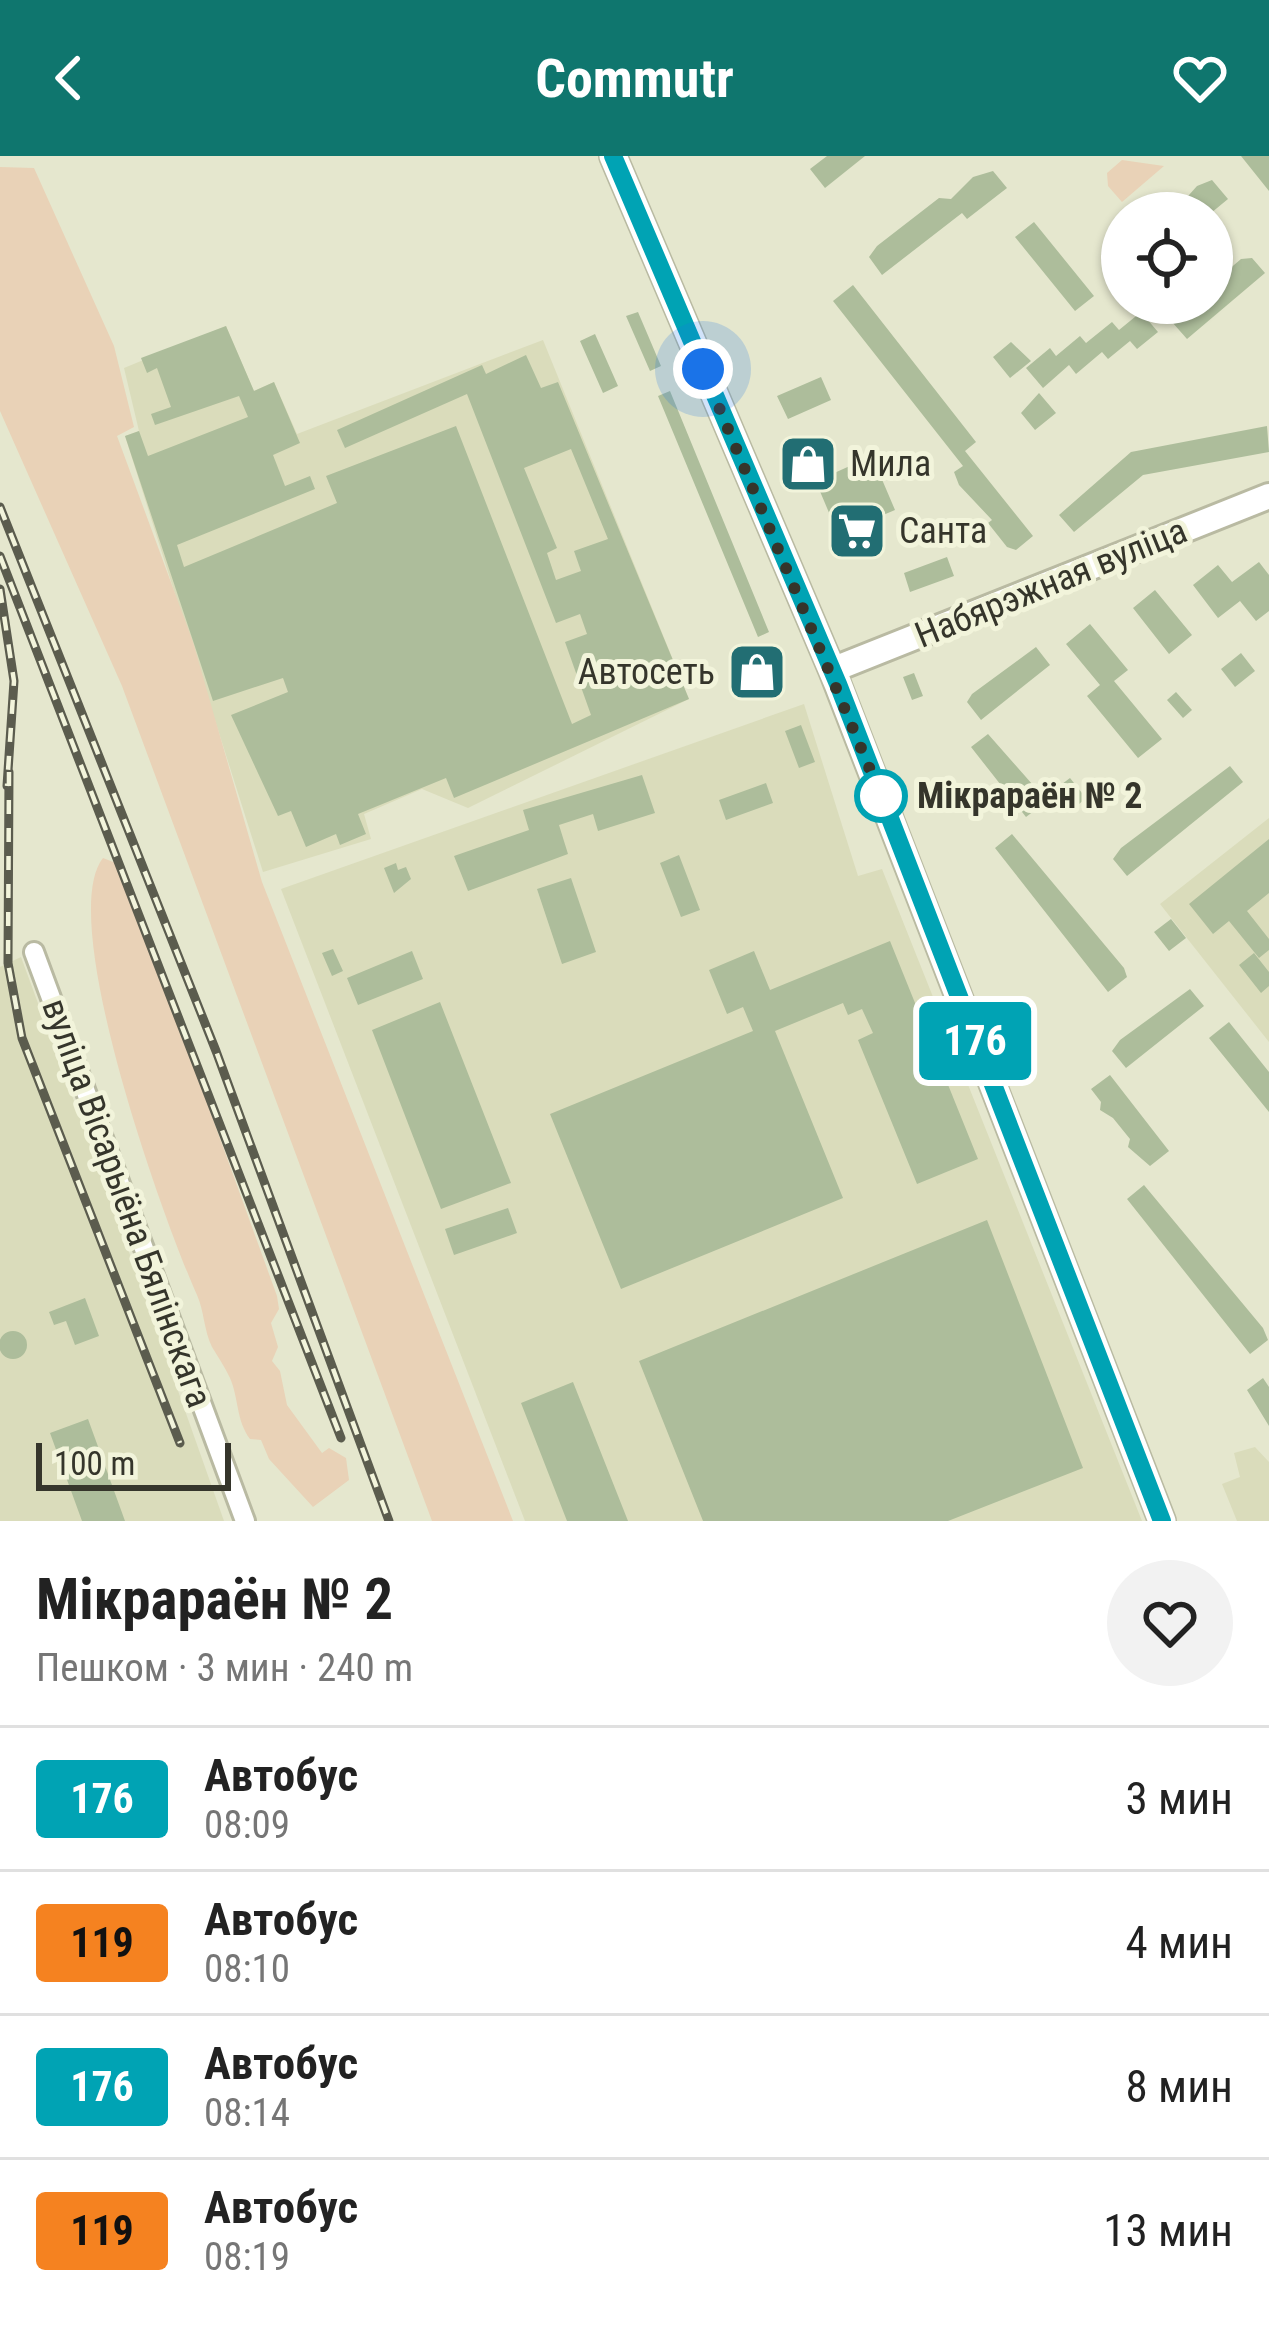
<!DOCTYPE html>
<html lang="ru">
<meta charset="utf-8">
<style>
body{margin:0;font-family:"Roboto Condensed",sans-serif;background:#f2f2f2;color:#222;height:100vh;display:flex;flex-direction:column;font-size:45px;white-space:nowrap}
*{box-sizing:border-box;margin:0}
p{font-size:39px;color:#767676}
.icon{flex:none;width:66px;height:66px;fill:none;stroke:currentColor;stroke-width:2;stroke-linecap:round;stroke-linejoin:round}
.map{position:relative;height:1365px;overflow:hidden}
.sheet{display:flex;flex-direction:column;background:#fff;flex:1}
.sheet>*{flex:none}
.badge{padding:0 24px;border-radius:9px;font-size:42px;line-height:78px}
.controls{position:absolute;left:1101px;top:36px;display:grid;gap:24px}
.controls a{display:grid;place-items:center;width:132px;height:132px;border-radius:50%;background:#fff;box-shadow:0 3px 9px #0004;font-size:60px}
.scale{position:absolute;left:36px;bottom:30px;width:195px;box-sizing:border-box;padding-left:12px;border:6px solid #35352b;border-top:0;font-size:33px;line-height:42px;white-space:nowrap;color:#35352b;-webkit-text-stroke:9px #f2f4db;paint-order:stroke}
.you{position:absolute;width:60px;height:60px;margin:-30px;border:9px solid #fff;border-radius:50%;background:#1a73e8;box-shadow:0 0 0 18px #1a73e833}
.map>.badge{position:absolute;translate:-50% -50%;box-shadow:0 0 0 6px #fff}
.round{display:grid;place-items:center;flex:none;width:126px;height:126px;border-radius:63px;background:#f2f2f2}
.head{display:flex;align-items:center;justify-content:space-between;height:204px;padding:0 36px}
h1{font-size:57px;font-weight:700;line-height:90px}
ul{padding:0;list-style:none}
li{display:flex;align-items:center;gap:36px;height:144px;padding:0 36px;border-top:3px solid #e0e0e0}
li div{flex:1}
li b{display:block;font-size:45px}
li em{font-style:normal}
li .badge{min-width:132px;font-weight:700;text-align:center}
header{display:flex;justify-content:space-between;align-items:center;height:156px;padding:0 36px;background:#0f766e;color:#fff;font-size:54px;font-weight:700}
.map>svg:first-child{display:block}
</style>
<header><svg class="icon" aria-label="back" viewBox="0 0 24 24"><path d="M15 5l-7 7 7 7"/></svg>Commutr<svg class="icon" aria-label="heart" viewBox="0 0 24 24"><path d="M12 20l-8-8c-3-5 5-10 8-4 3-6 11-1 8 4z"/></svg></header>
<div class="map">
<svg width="1269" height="1365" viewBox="0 0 1269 1365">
<rect width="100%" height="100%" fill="#e5e7ce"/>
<path fill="#dadcbb" d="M226,170l28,65 20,-9 23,52 246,-94 146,359 -221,109 -46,-19 -58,25 7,25 -108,33 -138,-436 14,-5 -15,-63z
M804,548l54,172 24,-7 260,652h-617l-244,-632z
M1269,662v224l-109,-138z
M21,801l96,261 107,303h-224v-554z
M1255,1291l14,15v59h-32l-15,-37 18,-7 -6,-24z"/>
<path fill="#e9d2b7" d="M1122,4l42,6 -42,36 -14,-16 -1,-13z
M0,11l34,1 80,178 20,81 -17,9 76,206 69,240 251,639h-81l-310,-835 -122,-275z
M103,702l18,7 156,431 2,13 -8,14 7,24 -6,14 8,10 7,34 35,48 7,-5 17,10 3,22 -36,27 -44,-48 -8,-19 -11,-1c-14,-19 -11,-40 -20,-61 -5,-11 -12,-21 -18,-31 -8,-16 -8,-37 -15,-52 -33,-74 -142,-376 -94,-437z"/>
<path fill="#adbd9b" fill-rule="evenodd" d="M827,0h38l-40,32 -15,-19z
M1241,0h28v35z
M993,15l14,17 -40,31 -5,-6 -80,62 -13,-18 8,-11 62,-48 12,1 22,-22z
M1212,24l16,19 -17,14h-38l24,-27z
M1034,66l60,74 -19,15 -60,-74z
M1252,102l13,15 -78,66 -15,-17 11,-14 -4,-5h33v-15l8,-11 21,-18z
M853,129l123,157 -11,9 68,85 -17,14 -9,-3 -19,-24 4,-3 -33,-35 -5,-13 9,-6 -130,-165z
M638,156l23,54 -11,5 -24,-55z
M1141,156l17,20 -21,17 -7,-8 -22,18 -6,-7 -26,22 -7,-9 -26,23 -17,-20 24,-20 6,8 24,-20 6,7 26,-21 7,8z
M226,170l28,65 20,-9 26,61 -27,12 12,31 25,-10 5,13 -138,56 7,22 153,-64 -11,-27 130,-50 116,298 19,-9 -26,-73 22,-8 -7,-20 -24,9 -89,-229 -122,54 -8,-18 145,-65 4,9 40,-19 15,33 17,-6 131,317 -235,99 -8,-20 -88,36 8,20 -26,11 -4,-11 -30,13 -15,-36 -13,5 -47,-101 57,-23 -5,-14 -70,23 -88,-265 14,-5 9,25 100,-39 -9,-21 -84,29 -4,-11 20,-7 -14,-39 -10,5 -6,-15zM571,293l37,90 -34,12 7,20 -25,9 -9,-27 10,-5 -33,-80z
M595,178l23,52 -15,7 -23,-52z
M1011,186l20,19 -21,17 -17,-21z
M821,221l10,23 -43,19 -11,-23z
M670,235l99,241 -11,5 -100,-241z
M1039,237l17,20 -21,17 -14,-17z
M1267,270l2,26 -126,23 -69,57 -15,-17 72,-63z
M816,281l16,37 40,-18 23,54 -57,24 -38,-90z
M947,401l7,19 -44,16 -6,-19z
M1259,406l10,13v36l-13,10 -16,-20 -22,17 -25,-33 25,-20 14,17z
M1155,434l37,45 -23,19 -36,-46z
M1090,468l38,46 -14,11 48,58 -24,19 -51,-62 13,-11 -34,-41z
M1036,491l14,18 -69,55 -14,-18 5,-8z
M1241,497l14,18 -20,16 -14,-18z
M778,506l5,15 -30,7 -4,-12z
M914,517l9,23 -11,4 -9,-23z
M1176,536l16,18 -9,8 -16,-18z
M801,569l14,37 -16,6 -14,-37z
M988,578l59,67 -21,16 -55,-70z
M1230,610l13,16 -116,94 -14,-17 8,-11z
M642,619l13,38 -57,18 -5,-17 -34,11 9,29 -100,37 -14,-35 75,-26 -6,-20z
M1070,622l16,20 -15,13 -17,-21z
M766,627l7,20 -47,17 -7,-20z
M1012,678l112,134 3,9 -19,15 -113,-144z
M1269,683v54l-22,18 22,28v11l-10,8 -30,-37 -16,13 -24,-30z
M679,699l21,55 -19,7 -21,-54z
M396,707l2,7 8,-3 5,12 -17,14 -10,-25z
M571,722l25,74 -34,12 -25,-75z
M1171,763l15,19 -17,13 -15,-19z
M890,785l88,218 -61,25 -59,-144 15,-7 -11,-24 -14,6 -5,-12 -68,28 68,167 -222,91 -71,-175 203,-83 -10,-24 -16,7 -18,-44 45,-19 16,39z
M333,793l10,22 -11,5 -10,-23z
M412,795l11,28 -65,26 -11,-27z
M1254,797l15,19v14l-8,7 -22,-28z
M1190,833l14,17 -78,62 -14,-17 8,-11z
M440,846l71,181 -70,26 -69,-179z
M1229,866l40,50v40l-60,-74z
M1110,919l59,76 -19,15 -22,-19 2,-8 -17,-21 -13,-8 1,-8 -10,-13z
M1144,1029l119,143 5,12 -18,14 -123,-155z
M508,1052l9,25 -63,22 -9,-26z
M987,1064l96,248 -135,53h-245l-64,-160z
M85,1142l14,38 -24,9 -9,-24 -12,4 -5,-13z
M-1 1189a14 14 0 1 1 28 0a14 14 0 1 1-28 0Z
M1263,1222l6,9v39l-22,-36z
M573,1226l55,139h-61l-46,-118z
M88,1263l37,102h-43l-32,-88z"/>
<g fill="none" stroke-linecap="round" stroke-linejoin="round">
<g stroke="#b9baa2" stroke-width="24">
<path id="minor" d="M34,796l211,569"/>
</g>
<g stroke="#b9baa2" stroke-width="30">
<path id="major" d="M613,0l219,514 330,851
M832,514l437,-174"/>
</g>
<use href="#minor" stroke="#fff" stroke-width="18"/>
<use href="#major" stroke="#fff" stroke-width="24"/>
<g stroke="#5b5c4e" stroke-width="9">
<path id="rail" d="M0,351l216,544 173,470
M0,400l341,882
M0,433l14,92 -7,105
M9,616l-1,191 14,75 158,405"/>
</g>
<use href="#rail" stroke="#f2f4db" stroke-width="4.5" stroke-dasharray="14" stroke-linecap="butt"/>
</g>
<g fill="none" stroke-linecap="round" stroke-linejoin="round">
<g stroke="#fff" stroke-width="27">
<path id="line" d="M613,0l225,528 324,837"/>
</g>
<use href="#line" stroke="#00a3b4" stroke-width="18"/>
<path stroke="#35352b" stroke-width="12" stroke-dasharray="0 21.6" d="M703,213l178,427"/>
</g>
<defs>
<g id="shop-square" transform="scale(3)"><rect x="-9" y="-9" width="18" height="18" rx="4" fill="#226e73" stroke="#f2f4db"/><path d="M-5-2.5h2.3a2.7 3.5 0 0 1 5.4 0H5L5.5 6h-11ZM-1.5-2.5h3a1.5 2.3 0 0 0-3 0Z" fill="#fff"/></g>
<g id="supermarket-square" transform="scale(3)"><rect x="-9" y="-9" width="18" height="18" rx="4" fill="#226e73" stroke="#f2f4db"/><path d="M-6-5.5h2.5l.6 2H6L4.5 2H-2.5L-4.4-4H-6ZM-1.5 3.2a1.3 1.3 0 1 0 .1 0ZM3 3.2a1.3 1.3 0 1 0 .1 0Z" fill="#fff"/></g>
</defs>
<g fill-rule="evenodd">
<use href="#shop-square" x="808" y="308"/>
<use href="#supermarket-square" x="857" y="375"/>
<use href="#shop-square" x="757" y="516"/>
</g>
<circle fill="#fff" stroke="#00a3b4" stroke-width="6" cx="881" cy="640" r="24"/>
<g text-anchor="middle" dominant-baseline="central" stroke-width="10" stroke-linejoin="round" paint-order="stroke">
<g font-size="36" fill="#35352b" stroke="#f2f4db" text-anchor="start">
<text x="850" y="308">Мила</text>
<text x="899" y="375">Санта</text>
<text x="715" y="516" text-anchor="end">Автосеть</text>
</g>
<g font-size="36" fill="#35352b" stroke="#f2f4db">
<text transform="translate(1051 427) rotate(-22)">Набярэжная вуліца</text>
<text transform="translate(127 1047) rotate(70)">вуліца Вісарыёна Бялінскага</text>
</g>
<g font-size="36" font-weight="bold" fill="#35352b" stroke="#f2f4db" text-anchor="start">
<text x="917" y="640">Мікрараён № 2</text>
</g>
</g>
</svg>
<div class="controls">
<a><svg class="icon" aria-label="locate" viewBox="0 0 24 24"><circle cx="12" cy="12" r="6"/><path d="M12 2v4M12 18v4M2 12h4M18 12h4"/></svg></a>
</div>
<div class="scale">100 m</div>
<div class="you" style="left:703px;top:213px"></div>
<b class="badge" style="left:975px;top:885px;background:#00a3b4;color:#fff">176</b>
</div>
<section class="sheet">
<div class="head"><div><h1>Мікрараён № 2</h1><p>Пешком · 3 мин · 240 m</p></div><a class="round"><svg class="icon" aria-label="heart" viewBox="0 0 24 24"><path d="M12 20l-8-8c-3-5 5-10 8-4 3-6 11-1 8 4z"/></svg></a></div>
<ul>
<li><span class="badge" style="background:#00a3b4;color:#fff">176</span><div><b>Автобус</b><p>08:09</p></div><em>3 мин</em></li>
<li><span class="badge" style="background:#f58220;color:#111">119</span><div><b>Автобус</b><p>08:10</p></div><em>4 мин</em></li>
<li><span class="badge" style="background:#00a3b4;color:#fff">176</span><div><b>Автобус</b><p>08:14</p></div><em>8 мин</em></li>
<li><span class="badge" style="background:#f58220;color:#111">119</span><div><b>Автобус</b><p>08:19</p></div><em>13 мин</em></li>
</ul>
</section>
